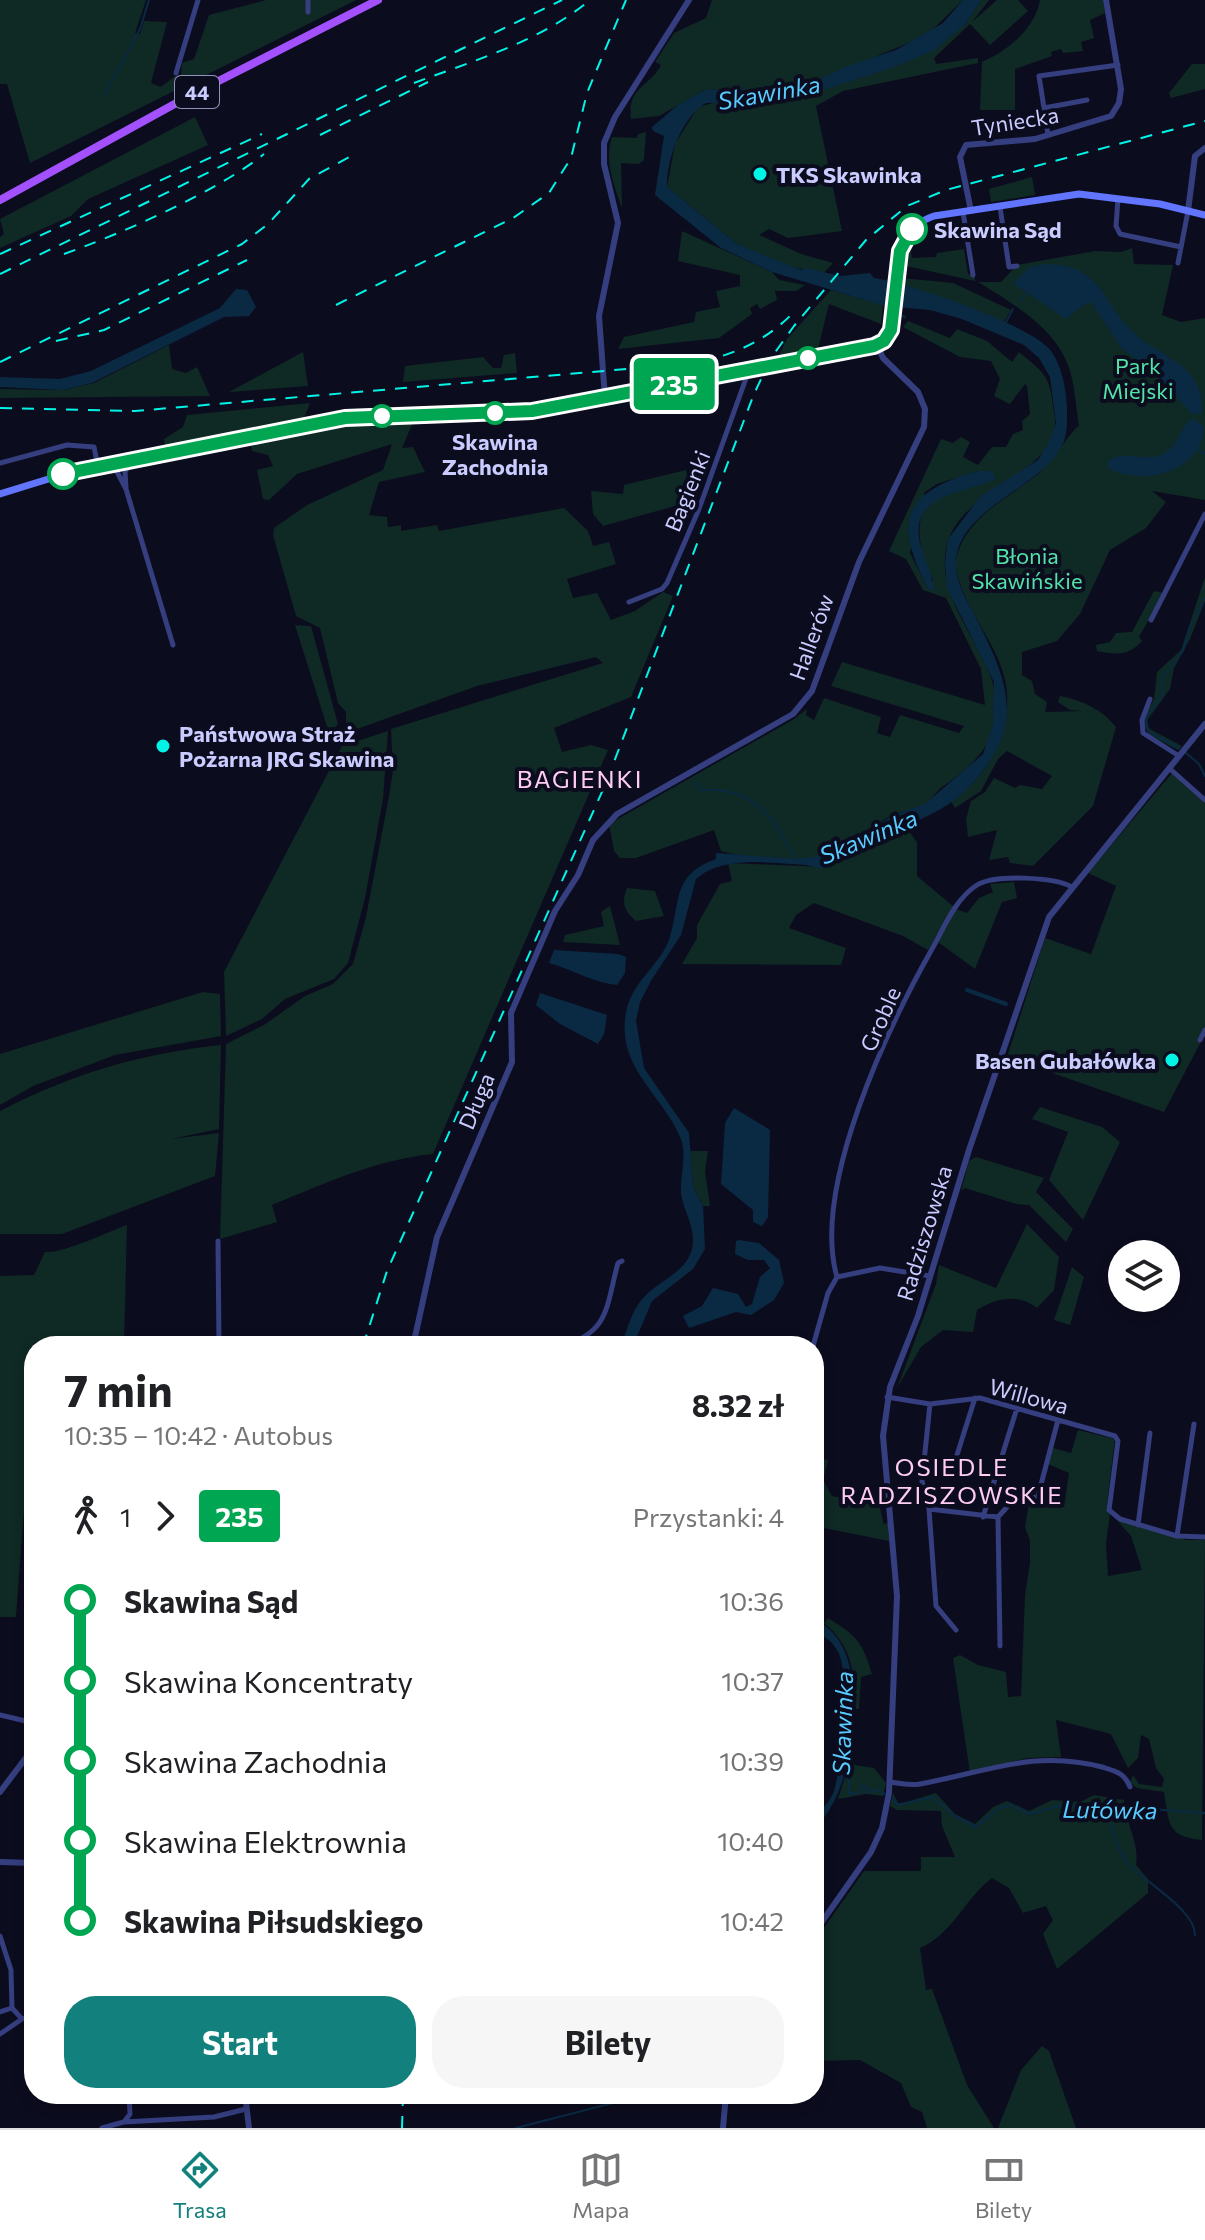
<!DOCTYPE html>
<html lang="pl">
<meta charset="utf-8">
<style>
body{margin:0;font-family:Commissioner,sans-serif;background:#f6f6f6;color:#202124;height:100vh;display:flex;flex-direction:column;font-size:30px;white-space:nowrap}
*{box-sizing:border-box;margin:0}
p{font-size:26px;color:#757577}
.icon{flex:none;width:44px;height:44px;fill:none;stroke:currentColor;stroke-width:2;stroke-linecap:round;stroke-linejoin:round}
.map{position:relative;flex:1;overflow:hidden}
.side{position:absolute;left:24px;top:1336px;width:800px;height:768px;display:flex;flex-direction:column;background:#fff;border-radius:32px;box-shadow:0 4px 12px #0003}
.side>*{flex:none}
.badge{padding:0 16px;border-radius:6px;font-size:28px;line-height:52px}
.controls{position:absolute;left:1108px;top:1240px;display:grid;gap:16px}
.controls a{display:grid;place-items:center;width:72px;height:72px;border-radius:50%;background:#fff;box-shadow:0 4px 12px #0003;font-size:40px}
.map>.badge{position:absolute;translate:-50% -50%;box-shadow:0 0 0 4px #fff}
.legs{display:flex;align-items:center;gap:12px;height:88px;padding:0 40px;font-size:26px}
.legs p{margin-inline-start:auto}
.summary{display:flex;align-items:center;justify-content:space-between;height:136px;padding:0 40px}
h1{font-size:44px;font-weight:700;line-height:60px}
.primary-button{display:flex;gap:16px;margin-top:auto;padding:16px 40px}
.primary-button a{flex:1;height:92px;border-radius:32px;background:#12807c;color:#fff;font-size:32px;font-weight:700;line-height:92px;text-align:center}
.primary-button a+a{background:#f6f6f6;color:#202124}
ul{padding:0 40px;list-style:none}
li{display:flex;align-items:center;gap:28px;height:80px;font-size:30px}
li i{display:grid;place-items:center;width:12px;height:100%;margin:0 10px;background:currentColor}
li i::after{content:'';width:20px;height:20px;margin:-10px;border:6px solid;border-radius:50%;background:#fff}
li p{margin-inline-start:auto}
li:first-child i{background:linear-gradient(#0000 50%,currentColor 0)}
li:last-child i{background:linear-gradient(currentColor 50%,#0000 0)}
.tab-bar{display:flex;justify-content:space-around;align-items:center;height:112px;border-top:2px solid #e0e0e0;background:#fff;font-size:22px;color:#757577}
.tab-bar a{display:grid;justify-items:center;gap:4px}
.tab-bar .active{color:#12807c}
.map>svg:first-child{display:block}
</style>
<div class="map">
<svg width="1205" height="2128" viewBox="0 0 1205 2128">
<rect width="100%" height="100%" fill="#0c0c1f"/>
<path fill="#0f2924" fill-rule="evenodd" d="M0,0h146l-11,33 5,1 4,-13 23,1 -16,61 10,4 14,-11 6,1 1,-14 12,-4 15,-44 57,-15h90l-326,163 -23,-79h-7z
M712,0h251l-36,35 -125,53 -97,2 -46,26 -28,3c-4,-33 18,-31 30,-54l-6,-3 19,-29 32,-15z
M981,0h8l-17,22 25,-22h21l10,11 -38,34 -20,-21 -36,34 2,6 42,-6v5l-135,28 -27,15 26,125 -54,7 -19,-9 -10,6 42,19 32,9 -9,10 -39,-7 -48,-22 -70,-57 8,-43 23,-37 19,-5h68l180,-78z
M1040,0h63l2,13 -15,7 4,18 -13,4 2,9 -20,2 -2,-4 -10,3 1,4 -37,13v41h-35l2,-48c25,-11 53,-33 58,-62z
M1192,64h13v25l-34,9 -2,-5z
M195,117l13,28 -120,54 -17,17 -71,32v-11l4,-3 -4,-15z
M646,132l-2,28 -5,4 -18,-1 1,45c-8,-23 -18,-47 -10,-71l25,1 1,-4z
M1032,177l3,18 -44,7 -2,-13z
M682,231l90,41 7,8 26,5 -9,6h-21l2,9 -17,9 -3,-5 -7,4 2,6 -33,24 -101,11 6,-12 70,-15 2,-10 24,-5 -4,-16 24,-5v-11l-62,-14z
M915,235l-1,9 -4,1 2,13 24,-1 1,-4 27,-4 4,25 7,2v5l-69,-15v-18z
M1132,248l2,16 39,1 -11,50 19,7 24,-4v182l-53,-9 14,11 -20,26 -36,22 -30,64 -23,27 -35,11v23l10,6 3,13 12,8 -2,10 37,-1 -12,-1 -12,-8 2,-6c22,4 43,14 56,31l-23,79 -60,60 -23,-3 -2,-6 -19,3 8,-30 -29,7 -2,-18 5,-18 14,-9 9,-14 21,10 5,-3 22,4 10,-13 -45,-25 -9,8 -17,32 -26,17 -4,-7c40,-27 64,-73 54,-121 -6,-29 -28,-56 -40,-84 -5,-12 -12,-27 -8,-41 12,-40 51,-57 81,-81 10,-8 37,-48 41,-48 -3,-18 -4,-38 -9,-55 -13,-43 -57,-67 -92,-89h23l16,-17 78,-14 26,1z
M901,278l52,5 58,27 -7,12 -104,-37z
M831,290l52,15 -2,19 -52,-20 -12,49 -41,8 11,-22z
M908,321l42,17 7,-9 30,12 25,21 7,-10c23,19 31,23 34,53 0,6 3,13 2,18 0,50 -91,66 -107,118 -27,88 128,157 -6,246 -6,4 -9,12 -17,17 -10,6 -23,7 -34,12 -17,9 -36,21 -51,32 -29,20 -88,12 -119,3l-7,-21 -78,28h-16l-6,-7 -5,-27 185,-105 13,-10 -1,6 8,5 10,-22 57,19 -4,16 13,4 10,-22 59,18 5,-7 -133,-40 11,-24 143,43 -4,-36 -35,-71 -23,-8 -17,-31 -17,-8 52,-112 12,4 8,-6 9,5 -7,15 15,8 14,-18h14l7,-13 10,-4 -1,-9 8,-7 -3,-28 -2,-2 -15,20 -16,-8 6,-17 -9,-18 -31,-4 -57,-30zM978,471l16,7c-17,11 -41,10 -59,21 -27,17 -13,59 -2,81l-5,9 -18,-36 15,-61 12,-8z
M169,345l3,24 14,4 11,-6 13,29 -210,2v-9l63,1 31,-7z
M303,352l5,34 -79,6z
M515,353l2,20 -114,9 2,-16 78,-9 10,11h8l3,-13z
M310,403l-6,15 -139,29 -1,-8 19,-12 4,-12z
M414,420l-12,28 11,-1 12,25 -46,10 -10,33 18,2 1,10 13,-2v6l36,-6 2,6 125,-23 24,23 5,15 16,-4 7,22 -49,15 6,19 24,-5 14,27 24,-9 28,-19 10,4 -42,101 -77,31 8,24 29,-7 17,5 -175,404c-58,6 -107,29 -161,51l5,17 -57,17 6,-195 38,-19 41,-29 28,-12 20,-20 13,-47 23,-121 4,-26 -2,-41 212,-66 -7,-6 -119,29 -131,47v-21l-8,-9 -18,-75 -24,-12 -23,-81 1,-7 33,-23 76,-35 9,-26 -95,30 -28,26 -6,-1 -6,-29 16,-4 -5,-11 -16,-4 -2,-10 107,-19z
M686,470l7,31 -90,25 -10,-12 -2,-23 32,3 1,-9z
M1205,577v24l-15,38 -16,29 -4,21 -24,33 4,7 32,17 -4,4 -29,-15 -7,-14 12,-22 3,-27 24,-22z
M1154,591l10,2 -25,44 3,4c-13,15 -26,14 -45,10l-1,-6 14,-3 6,-9 16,-1z
M295,625l16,1 27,98 -9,9z
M388,731l-5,68 -18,99 -17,65 -14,16 -49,20 -23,20 -36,17 -2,-64 118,-226z
M1172,773l33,29v232l-41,78 -157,-55 38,-119 46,16 25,-68 -28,-13z
M905,826l12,16v34l37,31 -26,43 -25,-14 -89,-33 -18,12 -7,13 57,20 -5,17 -159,-1 15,-26v-13l23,-41 12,-3 -4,-18 99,4 30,-19z
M1014,882l3,16 -15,4 -27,67 -37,-27 18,-33 11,4 12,-15 14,-6 -3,-8z
M627,888l28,3 9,25 -28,5c-12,-10 -15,-18 -9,-33z
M610,906l10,39 -57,-3 2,-7 39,-9 -3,-14z
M203,992l17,2 1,42 -106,19 -82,31 -33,19v-51z
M221,1045l-2,84 -48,10 48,-6 -4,43 -153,58h-62v-123c74,-38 139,-57 221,-66z
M1040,1107l62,20 18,15 -37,78 -34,-40 19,-48 -36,-13z
M690,1151h18l-3,20 5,35h-7l-10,-19z
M976,1157l68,21 -8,14 37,37 -7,13 -37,-37 -13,-1 -51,-16 -4,3 8,-30z
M1027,1224l32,33 -5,33 -17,18c-20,-15 -40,-10 -60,2l-4,22 -30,-2 -22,17 -24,41 39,-104 3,-19 57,23z
M127,1225l-3,121h-90v69l-3,1 -15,201h-16v-341l34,-1 11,-23c20,1 60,-19 82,-27z
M1072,1267l12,10 -14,48 -16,-5z
M1078,1430l37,9 -8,64 3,10 -4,31 2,32 34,-6 -11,-34 -16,-18 71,22h19l-3,300c-35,-3 -33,-17 -38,-48l-27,-4 -7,-5 3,-8 6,9 23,3 2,-8 -8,-11 -7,-29 -8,-4 -3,23 -10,10 -17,-34 -55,-14 5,37 -34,1 -57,15 -17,-115 7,-3 18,10 28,7 2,25 13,-1 4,-101 5,-32v-22l-5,-14 4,-23 35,3 5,-34 -21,-9 5,-16 18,5z
M814,1457l14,3 -5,20 9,16 22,4 23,-5 7,30 4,-3 1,19 -75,-15z
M828,1618c29,18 34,23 44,56l-11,3 -2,32h-5c1,-35 -1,-62 -30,-86z
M849,1764l25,4 12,15 -3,13 -17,-2 -28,5z
M893,1793l5,10h5l33,-10 19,21 20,10 18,-17 14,-6 22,10 23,-11 28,2 14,-7 30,5c1,22 16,44 12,65l12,14v14l-91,76 -14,-35 10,-14 -7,-14 -23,7 -14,-25 -17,-10c-27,20 -39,56 -72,70l6,42 6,-1 35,96 27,43h-67l-5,-16 -11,-5 -10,-24 -41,-23 -46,1v-119l50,-71h57v-14h34l-13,-31 -1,-15 -44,-1 -7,-4z
M1042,2046l7,5 27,77h-78l23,-58z"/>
<path fill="#0a2a44" d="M963,0h18l-16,24 -30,26 -43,18 -107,34 -79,1c-24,13 -40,58 -39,84l70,57 64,26 5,-2 34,8 30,-3 4,5c34,5 158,47 177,73 11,15 15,38 16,57 0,14 1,29 -7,41 -22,40 -102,60 -104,113 -1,20 11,39 20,56 36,70 50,112 -11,173 -27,27 -77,39 -111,58 -10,5 -20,17 -31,19 -6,1 -11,-2 -17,-3 -35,-2 -82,-10 -110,14l-15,56 -29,44 -12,23 -4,19 8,47 45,65 4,54 10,19 2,43 -12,20 -41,32 -19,45h-12c6,-16 11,-37 23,-49 18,-19 49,-27 49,-57 0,-17 -10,-31 -12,-47 -1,-17 6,-38 0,-54 -18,-45 -68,-73 -54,-131 7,-28 35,-45 43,-71 11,-37 2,-62 46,-78v-6l79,6 19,-2 26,-9 52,-32 33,-12 58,-50 10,-29 1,-43 -47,-94 -2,-27 3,-22 33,-43 57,-36 11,-18 7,-19 -6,-46 -11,-19 -15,-13 -62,-26 -32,-9 -45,-4 -113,-34 -51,-24 -66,-53 9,-59 -11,-5 -1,-4 26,-22 27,-15 97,-2 43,-21 51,-17 47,-27z
M1046,264c57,0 56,40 89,70 26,24 70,30 67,79l-9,2 -41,-45 -30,-21 -30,-46h-6l-20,16 -53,-36 17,-16z
M236,289l11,1 9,17 -7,9 -25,1 -132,66 -29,7 -63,-3v-10l60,2 31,-8 129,-63z
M1192,418l12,9c-2,45 -60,60 -96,41v-7c16,-12 40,3 57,-8 13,-8 15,-26 27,-35z
M978,471h14l3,8c-31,15 -86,14 -75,64 4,16 13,31 14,48l-6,-2c-35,-68 -25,-97 50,-118z
M554,950l64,4 8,3 -1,16 -8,12c-22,-2 -44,-15 -68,-22z
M540,993l67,22 -3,19 -6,10 -38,-20 -24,-19z
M734,1108l36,22 -2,87 -6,9 -9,-4v-12l-32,-26 4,-61z
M739,1240l20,3 20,17 5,23 -10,17 -23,15 -15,-3 -47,16 -6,-12 19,-10 11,-18 25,6 8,13 6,-3 8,-27 10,-9 -6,-8h-16l-13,-6 1,-13z
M814,1620c63,22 44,173 0,208 0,-14 15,-23 20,-37 8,-26 18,-118 3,-141 -5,-9 -14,-15 -23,-19z"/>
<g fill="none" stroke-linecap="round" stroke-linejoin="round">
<path stroke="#0a2a44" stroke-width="2" d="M105,94l35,-65 9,-29
M1021,300l7,-9
M900,315l5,2
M1006,322l7,-13
M1196,449l9,5
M1179,748l-31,-17 -2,-13 16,-22v-18l21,-27 7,-24 15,-29
M1186,753l13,11 6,12
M694,781l7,9c53,-3 72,26 94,69
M845,1777l4,4v13l9,-1 6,-8 5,8 5,-4 11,5
M893,1798l4,7 36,-8 20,18 23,12 23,-19 12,-3 18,9 29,-8 30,1 18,5 31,-4 68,5
M1106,1813c1,5 16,43 18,46 17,22 71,49 71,76
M516,2128l132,-34"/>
<path stroke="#0a2a44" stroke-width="4" d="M967,990l39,14"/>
<path stroke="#353e7f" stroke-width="5" d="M308,0v12
M176,73l22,-73
M1087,100l-43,8 -5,-32 79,-11
M1044,108l4,27
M1118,199l-2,27 4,8 61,13
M1000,207l9,60 8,-1
M963,212l10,63
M1178,263l10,-52
M0,463l67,-18 27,2 4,20
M113,464l13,25 47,156
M126,488l-1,-16 7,-12
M629,602l33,-13 5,-6 32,-74 50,-139
M1151,620l54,-106
M1150,699l-8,21 1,13 36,23
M1169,768l36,32
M1200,1040l5,-10
M218,1241l1,105
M930,1276l-50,-8 -43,9c-26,-89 51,-250 95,-328 12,-21 23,-50 45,-64 18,-11 77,-8 95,2
M561,1346c49,-13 45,-40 57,-83l4,-2
M813,1346l15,-53 9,-16
M887,1397l43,7 50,-6 135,38 3,5 -9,69 11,9 57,17 17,-112
M930,1404l-8,77 7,28 7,97 20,24
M950,1477l25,-79
M929,1509l69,8
M983,1517l34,-109
M998,1517l2,129
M998,1517l10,-11 30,-10 20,-76
M1138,1525l12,-92
M1177,1536l28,1
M0,1715l34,8
M890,1782c10,1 20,4 30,2 66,-12 115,-35 182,-17 13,4 23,6 28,20
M0,1936l11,34 1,38 10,11 12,-4
M0,2012l12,-4
M0,2034l22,-15
M124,2122l6,-8 -1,-20
M102,2128l22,-6 90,-5 32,-8"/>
<path stroke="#353e7f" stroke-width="6" d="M971,211l-11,-54 6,-12 69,-6 76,-23 8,-13 2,-14 -15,-89
M1188,211l7,-55 10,-8
M605,398l-6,-82 19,-93 -14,-59v-21l11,-26 74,-117
M413,1346l24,-109 75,-175 -1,-49 44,-102 23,-36 15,-35 24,-26 176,-100 19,-23 47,-129 65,-135 1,-18 -7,-17 -35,-34 -6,-13
M0,1792l34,-45
M0,1862l34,1
M814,1933l57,-81 11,-24 7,-35 8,-197 -14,-160 7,-49 28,-71 51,-166 80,-233 156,-193
M245,2094l4,34
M723,2128l3,-34"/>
<path stroke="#6175ff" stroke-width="7" d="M0,494l68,-21 260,-53 204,-9 342,-65 10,-5 7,-11c9,-39 -6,-98 43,-114l145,-22 81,10 45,11"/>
<path stroke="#a351ff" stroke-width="8" d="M0,200l191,-105 187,-95"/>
<path stroke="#00f5e7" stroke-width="2" stroke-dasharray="12 10" stroke-linecap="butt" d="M414,83c59,-22 127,-42 176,-83
M320,135l108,-53
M0,254l262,-120
M64,254c57,-20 154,-63 200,-100
M0,274l562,-274
M336,305l177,-87 36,-25 22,-35 16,-65 39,-93
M56,341l48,-11 143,-70
M0,362l242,-118 26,-20 41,-45 46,-25
M0,408l135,3 550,-47c42,-6 77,-20 107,-50
M363,1346l24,-75 219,-488 148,-389 17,-36 23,-32 72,-86 41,-34 39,-16 259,-69
M402,2128l1,-34"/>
</g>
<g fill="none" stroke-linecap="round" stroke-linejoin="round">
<g stroke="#fff" stroke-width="18">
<path id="line-1" d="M63,474l282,-56 187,-7 342,-65 10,-5 7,-11 9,-79 12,-22"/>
</g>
<use href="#line-1" stroke="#00a651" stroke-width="12"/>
</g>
<g fill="#00f5e7" stroke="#0c0c1f" stroke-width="3">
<circle cx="760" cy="174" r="8"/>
<circle cx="163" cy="746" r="8"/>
<circle cx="1172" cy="1060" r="8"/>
</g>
<g fill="#fff" stroke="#00a651" stroke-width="4">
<circle cx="912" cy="229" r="14"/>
<circle cx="808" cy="358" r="10"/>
<circle cx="495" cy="413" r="10"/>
<circle cx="382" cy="416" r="10"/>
<circle cx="63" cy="474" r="14"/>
</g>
<g text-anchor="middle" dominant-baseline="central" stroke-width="8" stroke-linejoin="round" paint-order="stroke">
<rect fill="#0c0c1f" stroke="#9192bc" stroke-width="2" x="175" y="76" width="44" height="32" rx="6"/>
<g font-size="20" font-weight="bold" fill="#caccff">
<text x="197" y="92">44</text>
</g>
<g font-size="22" fill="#caccff" stroke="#0c0c1f">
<text transform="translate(1015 121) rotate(-9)">Tyniecka</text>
<text transform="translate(687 491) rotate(-68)">Bagienki</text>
<text transform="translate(811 637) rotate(-70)">Hallerów</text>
<text transform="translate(880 1019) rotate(-66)">Groble</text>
<text transform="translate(476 1101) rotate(-67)">Długa</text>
<text transform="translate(924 1233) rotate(-73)">Radziszowska</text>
<text transform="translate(1029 1396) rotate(15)">Willowa</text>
</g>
<g font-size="22" font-weight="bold" fill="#caccff" stroke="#0c0c1f" text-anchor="start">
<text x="776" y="174">TKS Skawinka</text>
<text x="179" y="733">Państwowa Straż<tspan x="179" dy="25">Pożarna JRG Skawina</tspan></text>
<text x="1156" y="1060" text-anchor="end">Basen Gubałówka</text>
</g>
<g font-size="22" font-weight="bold" fill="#caccff" stroke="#0c0c1f" text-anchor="start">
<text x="934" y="229">Skawina Sąd</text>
<text x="495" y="441" text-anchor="middle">Skawina<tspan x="495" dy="25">Zachodnia</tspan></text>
</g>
<g font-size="22" fill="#53e2a8" stroke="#0c0c1f">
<text x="1138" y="365">Park<tspan x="1138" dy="25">Miejski</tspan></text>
<text x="1027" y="555">Błonia<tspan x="1027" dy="25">Skawińskie</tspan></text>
</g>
<g font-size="24" font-style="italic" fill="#58ccff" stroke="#0c0c1f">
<text transform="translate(769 92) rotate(-10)">Skawinka</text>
<text transform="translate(868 836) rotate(-23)">Skawinka</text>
<text transform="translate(842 1723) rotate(-88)">Skawinka</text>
<text transform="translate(1110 1809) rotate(1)">Lutówka</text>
</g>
<g font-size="24" letter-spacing="2" fill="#ffccf4" stroke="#0c0c1f">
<text x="580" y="778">BAGIENKI</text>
<text x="952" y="1466">OSIEDLE<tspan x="952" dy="28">RADZISZOWSKIE</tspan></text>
</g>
</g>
</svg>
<div class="controls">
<a><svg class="icon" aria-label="layers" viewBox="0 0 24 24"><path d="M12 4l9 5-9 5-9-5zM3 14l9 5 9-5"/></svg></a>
</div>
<b class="badge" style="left:674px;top:384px;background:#00a651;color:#fff">235</b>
<section class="side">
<div class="summary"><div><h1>7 min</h1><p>10:35 – 10:42 · Autobus</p></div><b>8.32 zł</b></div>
<div class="legs"><svg class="icon" aria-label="walk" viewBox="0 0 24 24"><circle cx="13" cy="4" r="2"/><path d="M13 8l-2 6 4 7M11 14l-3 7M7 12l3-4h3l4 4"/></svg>1<svg class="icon" aria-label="forward" viewBox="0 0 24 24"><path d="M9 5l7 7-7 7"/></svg><b class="badge" style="background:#00a651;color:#fff">235</b><p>Przystanki: 4</p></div>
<ul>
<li><i style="color:#00a651"></i><b>Skawina Sąd</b><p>10:36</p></li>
<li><i style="color:#00a651"></i><span>Skawina Koncentraty</span><p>10:37</p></li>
<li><i style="color:#00a651"></i><span>Skawina Zachodnia</span><p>10:39</p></li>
<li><i style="color:#00a651"></i><span>Skawina Elektrownia</span><p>10:40</p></li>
<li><i style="color:#00a651"></i><b>Skawina Piłsudskiego</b><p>10:42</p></li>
</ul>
<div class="primary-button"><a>Start</a><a>Bilety</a></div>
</section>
</div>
<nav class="tab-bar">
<a class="active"><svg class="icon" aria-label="directions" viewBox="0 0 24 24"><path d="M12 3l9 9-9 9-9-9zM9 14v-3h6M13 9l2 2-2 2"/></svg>Trasa</a>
<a><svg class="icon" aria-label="map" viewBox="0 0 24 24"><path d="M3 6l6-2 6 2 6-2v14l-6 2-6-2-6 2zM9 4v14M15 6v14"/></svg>Mapa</a>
<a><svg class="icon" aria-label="tickets" viewBox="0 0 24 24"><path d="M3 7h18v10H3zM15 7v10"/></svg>Bilety</a>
</nav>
